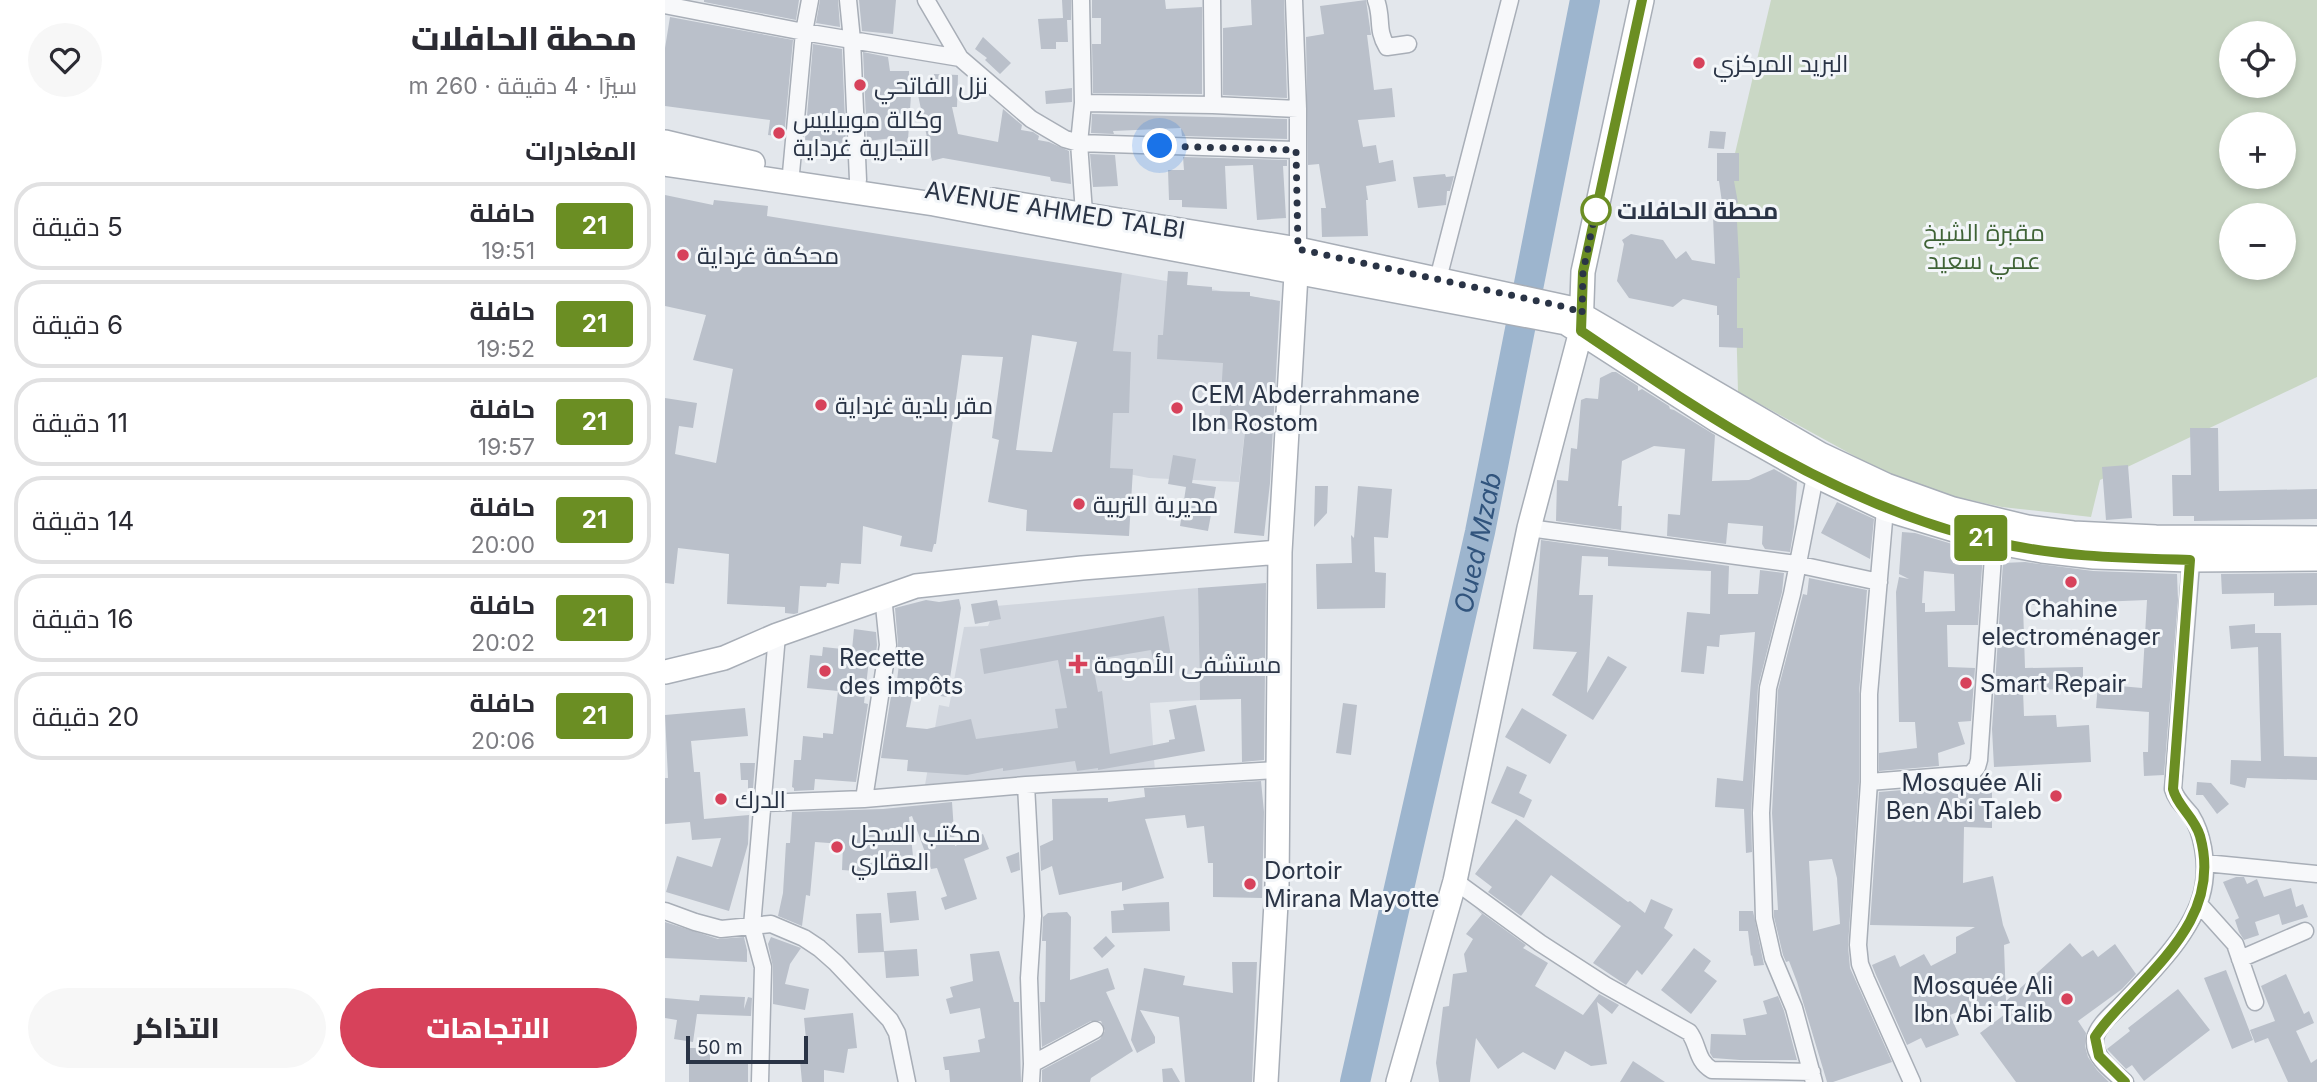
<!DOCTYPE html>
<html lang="ar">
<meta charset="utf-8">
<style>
body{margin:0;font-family:Inter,Cairo,sans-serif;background:#f7f7f7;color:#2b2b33;direction:rtl;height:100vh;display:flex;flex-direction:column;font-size:26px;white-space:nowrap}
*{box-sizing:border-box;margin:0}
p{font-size:23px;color:#7c7c81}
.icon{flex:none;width:38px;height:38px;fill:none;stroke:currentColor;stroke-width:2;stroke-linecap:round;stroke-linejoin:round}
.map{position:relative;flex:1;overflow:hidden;direction:ltr}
.sheet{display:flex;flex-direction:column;background:#fff;width:665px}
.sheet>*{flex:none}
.badge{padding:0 14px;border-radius:5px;font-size:24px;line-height:46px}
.controls{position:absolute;left:1554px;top:21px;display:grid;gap:14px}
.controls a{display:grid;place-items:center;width:77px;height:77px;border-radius:50%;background:#fff;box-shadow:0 4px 10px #0003;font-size:35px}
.scale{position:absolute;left:21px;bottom:18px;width:122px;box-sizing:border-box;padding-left:7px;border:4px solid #2a3446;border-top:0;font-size:19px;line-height:24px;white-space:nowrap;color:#2a3446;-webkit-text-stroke:5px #f3f6f9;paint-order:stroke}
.you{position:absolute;width:35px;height:35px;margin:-18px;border:5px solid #fff;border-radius:50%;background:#1a73e8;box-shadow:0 0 0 10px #1a73e833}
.map>.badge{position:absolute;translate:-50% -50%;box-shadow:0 0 0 4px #fff}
h2{padding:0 28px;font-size:26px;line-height:63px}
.round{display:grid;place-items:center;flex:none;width:74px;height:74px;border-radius:37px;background:#f7f7f7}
.headline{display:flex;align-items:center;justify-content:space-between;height:119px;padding:0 28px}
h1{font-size:33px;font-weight:800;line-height:52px}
.primary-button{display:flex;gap:14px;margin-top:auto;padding:14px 28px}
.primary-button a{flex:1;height:80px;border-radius:42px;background:#d7425b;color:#fff;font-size:28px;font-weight:800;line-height:80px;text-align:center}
.primary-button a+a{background:#f7f7f7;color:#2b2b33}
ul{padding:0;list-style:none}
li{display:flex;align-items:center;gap:21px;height:88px;margin:0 14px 10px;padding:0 14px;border:4px solid #e1e1e2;border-radius:28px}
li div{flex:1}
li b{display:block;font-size:26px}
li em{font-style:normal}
li .badge{min-width:77px;font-weight:700;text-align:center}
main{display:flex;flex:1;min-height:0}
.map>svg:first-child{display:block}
</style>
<main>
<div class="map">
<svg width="1652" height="1082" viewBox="0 0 1652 1082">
<rect width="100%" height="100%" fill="#e3e7ec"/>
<path fill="#d1d6de" d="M457,273l138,25 -21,184 -90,-4 -51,-10z
M533,588l2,112 -50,3 5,69 -230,13 14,-80 10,2 15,-80 24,-1 8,-20z"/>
<path fill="#c9d7c4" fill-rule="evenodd" d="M1106,0h546v377l-217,103 -9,37 -89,-10 -91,-20 -173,-95 -6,-226zM1566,33h53v53h-53zM1566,124h53v53h-53zM1566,215h53v53h-53z"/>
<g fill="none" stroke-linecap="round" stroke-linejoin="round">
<path stroke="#9db5ce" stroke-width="30" id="s1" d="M690,1082l125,-550 105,-532"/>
</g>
<path fill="#bac0ca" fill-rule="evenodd" d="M39,0h95l-3,20 -92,-18z
M155,0h18l2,27 -24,-4z
M194,0h37l-3,34 -31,-3z
M397,0h9v20h-4l1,22h-12v7h-15l-3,-30 25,-1z
M427,0h73l1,9 36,-2v87l-109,-1 -1,-49h9v-26h-9z
M586,0h33l3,98 -64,-3v-67l29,-3z
M701,0l5,35h-4l7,55 18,-2 3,29 -37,3 5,27 13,-2 3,18 14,-3 3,21 -30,5 2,14h-2l2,36 -46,1 -1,-29h5l-7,-44 -11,1 -2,-128 18,-3 -4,-28z
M5,17l123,23 -9,97 -16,-2 2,-15 -105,-14v-58z
M318,37l28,26 -11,11 -15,-14 2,-2 -12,-9z
M148,44l29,5 4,95 -41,-4z
M198,52l25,5 2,14h19v24h2l-4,60 -15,-1 1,-16 -26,3z
M269,74l24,1 -1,32h-5l6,27 40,8 5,-33 19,16 -1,5 12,2 6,4 -1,4 11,2 20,9 2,33 -20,-3 -1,-4 -107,-19 -11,3 -14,-66h16z
M407,88v14l-26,2 -1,-13z
M427,114l195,5v20l-105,-3 -1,-8 -68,3 1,3 -23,-1z
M1045,131l16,1 -2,17 -16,-1z
M1052,153h22v28h-5l4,22h-2l4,75h-3v50h6v20l-24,-1v-32h-2v-9l-34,-7 -10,8 -44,-9 -12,-17 7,-37 -2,-4 9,-6 32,6 13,19 10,-8 6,9 23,4 -2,-47h11l-5,-36h-2z
M425,154l25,1 3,31 -25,1z
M518,157l104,3v6h-4l3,52 -29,2 -4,-55 -28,1 2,43 -45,-2v-7h-13l-1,-30h16z
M780,174l1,3 8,-1 -4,15h-3l-1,14 -28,3 -5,-31z
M0,195l48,10 1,-5 54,6 -1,10 355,57 -9,78 18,1 -2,61h-16l-3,55 23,1 -4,67 -103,-5 1,-21 -39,-8 11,-62 -7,-2 11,-81 -41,-2 -26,189h-2l-2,8 -32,-6 2,-10 -39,-10 -2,38 -20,-1 -2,21 -12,-1 -1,4 -26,-1 -2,27 -4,1 -9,-1v-6l-58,-3 2,-50 -51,-6 -4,36 -9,-1v-185l32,5 -4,25 -14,-2 -4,28 41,9 17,-94 -40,-9 13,-45 -41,-9zM367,335l45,7 -25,110 -36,-2z
M503,271l20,1 -1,13 25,2v4l38,1v4l30,5 -10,182 -6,53 -30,-3 11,-102 -26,-3 4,-65 -66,-4 1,-24h5z
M947,372h4l22,14v5l4,-2 27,17 1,3 4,1 41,25 -3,46 37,-1 25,-11 23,13 -3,45 -4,25 -25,-3 -3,-5 1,-18 -35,-3 -2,21 -59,-8 1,-22 12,1 5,-66 -31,-3 -32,15 -4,45h4l-1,24 -65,-9 1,-41 11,1 3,-33 6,1 4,-49 5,-2 12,1 2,-21z
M1525,428h28l1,63 98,-2v30l-123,2v-5h-21l-1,-41h19z
M508,455l23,4 -4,24 24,4 -8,44 -28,-5 6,-39 -18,-3z
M1463,465l4,53 -26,2 -4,-53z
M650,486h13l-1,27 -13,14z
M693,486l34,3 -4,49 -14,-1 1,35 11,1 -1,35 -68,1 -1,-45 36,-1 -1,-28 3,3z
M1172,502l37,17 -4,40 -49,-26z
M1237,532l13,1 68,20 -5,72h-31l1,42 27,1 -4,53 -13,1 7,22 -27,9 1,13 -60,5v-18l38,-5 -2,-26h-16l-3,-130 3,-15 10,2 -10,-5zM1259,571l30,3 1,37 -30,1v-9h-3z
M876,540l188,26 -1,28h30l2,-24 24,3 -2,19 -24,95 -7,126 1,39 -6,1 -2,-44 -29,-2 2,-29 26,3 12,-149 -35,3 -1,12 -12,-1 -3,28 -23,-2 6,-60 23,2 1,-43 -103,-5v-9l-26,-1 -3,39h14l-6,98 21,-37 19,11 -34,53 -41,-25 25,-43 -44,-3z
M1360,562l68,9 84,3 1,26 -14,175 -20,1 -1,-24h5l1,-40 -53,-4 2,-24 44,4 5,-88 -124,5 2,63 58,-1v22l-60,1 1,26 32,-1 1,12 32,-2 2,37 -97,5 -2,-38 11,-166z
M1652,573v32l-43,1v-13l-52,1 -1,-20h-2z
M1144,578l58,12 -8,103v89l-11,164 2,22 42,94 -59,20h-6l-30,-100 -8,-21 -3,1 -3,-7 -9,-38v-7h4l-6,-97 6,-123 25,-96 4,1zM1167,859l5,19 3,46 -27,7 -4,-70z
M601,583l-2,177 -22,2 -1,-63 -41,1 -2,-112z
M294,599l2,9 -14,89 -34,-5 -7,35 21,2 44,-10 5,20 82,-11 -3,-19 12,-1 -9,-48 -74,14 -4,-25 184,-33 7,41 -18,3 -2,-10 -59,10 6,32 4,-1 8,63 59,-12v-2l6,-1 -6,-29 27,-5 9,46 -107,19v-2l-21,3 -2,-10 -72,10v-3l-36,7 -60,-4 1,-11 -27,-2 10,-62 4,1 4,-33h-3l2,-20 -3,-36 31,-8 13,2z
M332,600l4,19 -26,5 -4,-20z
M1590,624v9h26l3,123 33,1v23l-70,-2 -2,10 -15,-4 1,-24 30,1 -3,-114 -27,2 -2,-23z
M189,629l22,3 1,13 -2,16 -6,-1 -5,43 4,1 -12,78 -41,-3 -1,11 -20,1v-3l-2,-1 2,-27h7l2,-24 20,2v-5l10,1 5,-43 -31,-3 3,-33 12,1 1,-9 29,3z
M678,703l14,2 -6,50 -15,-2z
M80,708l3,28 -57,5 3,31h6l4,47 45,-4 -1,29 -19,67 -63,-19 11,-36 35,11 9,-29 -29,2 -2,-18 -25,2v-46h3l-3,-63z
M857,708l45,27 -17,29 -45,-27z
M75,763h15l-2,26 -5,1v-10h-7z
M842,766l20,9 -8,18 13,7 -8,18 -33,-15z
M1315,779h12v49l-28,-1 -1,56 30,-7 10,49 7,18 -6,2 2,56 64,-58 12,14 11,-7 5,7 17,-13 21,30 -14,15 -44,32 8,12 -1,13 3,11 9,13 12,12h-93l-36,-49 36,-27h-43l-23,9 9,20 -33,13 -5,-10 -14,7 -31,-70 -4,-10 23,-10 5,12 24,-13 7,12 25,-13v-16l19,-10 -105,-2 9,-133 93,-8z
M596,781l3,31 -2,86 -49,-1v-34h-5l-4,-37 -17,2 -2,-13 -40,4 19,59 -42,13v-9l-63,13 -7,-29 -11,5 -1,-25 13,-6 -1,-41 56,-1v4l37,-5 -1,-9z
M1532,782l14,1 18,21 -12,10 -14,-19h-7z
M287,802l3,44 28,-12 6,15 -25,10 13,40 -32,11 -4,-12 6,-2 -10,-28 -6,1 -19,-53 -3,1 5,49 -44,3v3l-28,-2 1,-26 -28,-2 -5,54 -4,-1 -4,31 -24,-10 5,-23 3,-50h4l2,-31 91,-3z
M851,819l112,83 2,-1 15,12 6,-14 22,10 -9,19 9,7 -31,40 -5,-5 -11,15 -33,-22 28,-37 -70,-51 -30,41 -33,-24 4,-5 -17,-13z
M354,852l1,18 -9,3 -5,-16z
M1571,877h8l3,7 10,-5 7,18 27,-9 5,19 7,-3 5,13 -26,8 -3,-11 -24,8 4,13 -15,5 -5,-8 -4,-12 4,-2 -16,-36z
M251,891l3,29 -29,3 -3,-30z
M504,902l1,29 -58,2 -1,-22 13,-1 -1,-6z
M810,908l51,37 -3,3 25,15 -13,23 48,29 16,-21 20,11 -7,9 -15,-12 10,62 -16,2 -26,-15 -10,19 -32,-18 -25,17 -22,-31 -6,44h-31l-3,-19 7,-56 6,-1 4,-32 14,-2 -3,-18 9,-15 -7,-5 16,-20z
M1074,911h14l11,54 -10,1 -2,-11 -1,1 -3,-25h-9z
M402,912l4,5 -1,63 38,-12 7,21 -9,3 27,59 -42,27 -1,4h-48v-12l58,-31 5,-8 -4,-10h-10l-49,26 -2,-45h5l1,-61h-4l1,-24 5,-4z
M216,913l3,39 -26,1 -2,-39z
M0,922l53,17 26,-2 3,13v12l-82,-4z
M441,936l9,10 -13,12 -9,-10z
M106,937l30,11 -11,16 -5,20 24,5 -4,21 -32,-6v-37l-5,-23z
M1029,948l17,13 -7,10 13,10 -26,33 -30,-24z
M252,949l2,27 -33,2 -2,-27z
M334,951l15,51h5l2,80h-71l-1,-12h-4l-2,-13 37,-5 -2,-12 7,-2 -5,-30 -30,6 -4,-15 7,-2 -3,-10 23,-6 -3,-27z
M567,962h25l-5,120h-67l-6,-65 -39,-7 15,27v6l-18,10 -6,-13 13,-72 41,8 -2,9 50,8z
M1561,970l27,70 -21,9 -28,-71z
M1621,974l18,40 5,-3 5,12 -18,8 15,32 6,-4v23h-29l-20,-44 -13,5 -5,-13 25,-9 -14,-35z
M1513,989l32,41 -66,51 -12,-16 -6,4 -19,-20 23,-18 -2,-3z
M35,995l45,2 -1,12 4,-12 4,1 -1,18 -54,-2 -4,28 -19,-3 3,-19 -12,-2v-20l34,3z
M1113,996l6,15 13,49h-57l-27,-2 -3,-5 1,-19 35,1 -3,-16 24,-5 -4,-13z
M188,1013l4,35 -9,1 -4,24 -20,-3v12h-22l-2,-21h8l-4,-43z
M24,1048h21v13h38v21h-59z
M968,1061l32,21h-45z
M507,1068l8,14h-17l-1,-13z"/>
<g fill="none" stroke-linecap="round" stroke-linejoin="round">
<g stroke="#a8aeb7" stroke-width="19">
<path id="street" d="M183,0l4,40 6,140
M261,0l34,58 71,61 34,20 14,4 217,7
M416,0l2,103 -4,40 5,70
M547,0l1,105
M629,0l4,109v140
M711,0c7,19 0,29 11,47l21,-3
M0,5l139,27 156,26
M418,103l130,2 85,4
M126,173l13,-141 6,-32
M773,279l72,-279
M1220,509l-16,185v88l-11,163 2,19 6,15 46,103
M864,528l267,36 83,18
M1204,782l102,-8 6,-7 2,-7 15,-218
M361,785l7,131 -4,62 3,86 -1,18
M199,799l24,-154 -5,-49
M98,803l101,-4 162,-14 251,-15
M1540,863l112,11
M790,881l85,62 65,42 84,47c10,13 7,29 23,38l100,2
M1534,904l36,40 20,58
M0,911l30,11 26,7 50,-5 33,14 15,10 17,15 54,57 7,13 10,49
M1575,959l65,-28
M367,1064l63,-34
M95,1082l3,-115 -11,-41 25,-291
M1149,1082l-20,-74 -21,-50 -9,-40 -3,-105 7,-125 24,-94 25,-128
M1460,1082c-12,-11 -32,-24 -30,-43 2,-14 20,-27 29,-37 30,-32 74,-74 80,-119 3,-21 -1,-49 -13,-68 -7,-9 -15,-15 -18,-26l19,-238"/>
</g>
<g stroke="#a8aeb7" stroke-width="26">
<path id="secondary" d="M0,142l88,21
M0,164l269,40 632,119 152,98 96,54 71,34 109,33 48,9 52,6 96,3 127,-1
M329,200l304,49 272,59 250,146 66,31 67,24 74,18 46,6 83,4 161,1
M0,672l59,-14 53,-23 139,-49 166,-18 198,-16
M601,1082l11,-197 3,-333 17,-295
M733,1082l57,-201 74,-353 52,-197 2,-59 59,-272"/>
</g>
<use href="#street" stroke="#f7f8fa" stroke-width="16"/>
<use href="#secondary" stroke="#fff" stroke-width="23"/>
</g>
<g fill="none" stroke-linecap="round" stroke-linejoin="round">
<g stroke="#fff" stroke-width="16">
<path id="line" d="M977,0l-59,272 -2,59c127,86 261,177 414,211 64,15 130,16 195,18l-17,229c4,17 21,27 27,47 19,68 -26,113 -70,160 -12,13 -25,25 -35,41l4,19 26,26"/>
</g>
<use href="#line" stroke="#6b8e23" stroke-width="10"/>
<path stroke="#2a3446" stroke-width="7" stroke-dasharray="0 12.6" d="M495,146l136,4 2,99 272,59 12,6 1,-42 13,-62"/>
</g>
<g fill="#d7425b" stroke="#f3f6f9" stroke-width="2.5">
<circle cx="1034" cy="63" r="7"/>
<circle cx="195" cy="85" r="7"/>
<circle cx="114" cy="133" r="7"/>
<circle cx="18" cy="255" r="7"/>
<circle cx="156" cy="405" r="7"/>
<circle cx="512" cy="408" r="7"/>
<circle cx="414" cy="504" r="7"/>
<circle cx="1406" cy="582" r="7"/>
<path d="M409.5 653.5h7v7h7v7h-7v7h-7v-7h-7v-7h7z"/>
<circle cx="160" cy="671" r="7"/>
<circle cx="1301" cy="683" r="7"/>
<circle cx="1391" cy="796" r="7"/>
<circle cx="56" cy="799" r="7"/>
<circle cx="172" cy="847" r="7"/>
<circle cx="585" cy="884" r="7"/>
<circle cx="1402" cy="999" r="7"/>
</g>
<circle fill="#fff" stroke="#6b8e23" stroke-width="3.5" cx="931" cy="210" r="14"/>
<g text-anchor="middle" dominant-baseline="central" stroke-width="6" stroke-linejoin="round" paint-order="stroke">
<g font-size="24" fill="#2a3446" stroke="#f3f6f9" text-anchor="start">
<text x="1048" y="63">البريد المركزي</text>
<text x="209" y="85">نزل الفاتحي</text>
<text x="128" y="119">وكالة موبيليس<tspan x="128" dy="28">التجارية غرداية</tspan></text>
<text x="32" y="255">محكمة غرداية</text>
<text x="526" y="394">CEM Abderrahmane<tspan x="526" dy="28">Ibn Rostom</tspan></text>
<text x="170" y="405">مقر بلدية غرداية</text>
<text x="428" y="504">مديرية التربية</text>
<text x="1406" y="608" text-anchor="middle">Chahine<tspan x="1406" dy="28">electroménager</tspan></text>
<text x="174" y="657">Recette<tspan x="174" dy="28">des impôts</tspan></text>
<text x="429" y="664">مستشفى الأمومة</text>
<text x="1315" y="683">Smart Repair</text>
<text x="1377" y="782" text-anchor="end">Mosquée Ali<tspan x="1377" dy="28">Ben Abi Taleb</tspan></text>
<text x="70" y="799">الدرك</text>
<text x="186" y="833">مكتب السجل<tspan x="186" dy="28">العقاري</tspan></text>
<text x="599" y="870">Dortoir<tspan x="599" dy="28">Mirana Mayotte</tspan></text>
<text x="1388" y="985" text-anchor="end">Mosquée Ali<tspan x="1388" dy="28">Ibn Abi Talib</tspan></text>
</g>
<g font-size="24" fill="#2a3446" stroke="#f3f6f9">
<text transform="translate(390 210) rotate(9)">AVENUE AHMED TALBI</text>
</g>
<g font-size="24" font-weight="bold" fill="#2a3446" stroke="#f3f6f9" text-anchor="start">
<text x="952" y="210">محطة الحافلات</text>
</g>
<g font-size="24" fill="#3f6336" stroke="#f3f6f9">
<text x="1319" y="232">مقبرة الشيخ<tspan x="1319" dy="28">عمي سعيد</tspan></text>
</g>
<g font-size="26" font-style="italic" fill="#31547d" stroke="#f3f6f9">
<text stroke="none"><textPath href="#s1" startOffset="553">Oued Mzab</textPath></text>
</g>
</g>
</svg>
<div class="controls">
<a><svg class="icon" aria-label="locate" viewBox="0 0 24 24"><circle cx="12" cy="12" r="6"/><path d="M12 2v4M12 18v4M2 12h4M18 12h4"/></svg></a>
<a>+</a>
<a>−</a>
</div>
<div class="scale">50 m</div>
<div class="you" style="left:495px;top:146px"></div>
<b class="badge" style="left:1316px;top:538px;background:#6b8e23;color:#fff">21</b>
</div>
<section class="sheet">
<div class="headline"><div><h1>محطة الحافلات</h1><p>سيرًا · 4 دقيقة · 260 m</p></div><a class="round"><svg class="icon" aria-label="heart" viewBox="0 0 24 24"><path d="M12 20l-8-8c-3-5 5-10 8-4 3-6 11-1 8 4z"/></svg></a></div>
<h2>المغادرات</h2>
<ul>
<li><span class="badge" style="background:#6b8e23;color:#fff">21</span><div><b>حافلة</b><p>19:51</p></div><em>5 دقيقة</em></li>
<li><span class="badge" style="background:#6b8e23;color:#fff">21</span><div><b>حافلة</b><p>19:52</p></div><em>6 دقيقة</em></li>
<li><span class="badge" style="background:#6b8e23;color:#fff">21</span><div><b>حافلة</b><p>19:57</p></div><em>11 دقيقة</em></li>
<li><span class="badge" style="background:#6b8e23;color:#fff">21</span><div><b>حافلة</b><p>20:00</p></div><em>14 دقيقة</em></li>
<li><span class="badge" style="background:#6b8e23;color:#fff">21</span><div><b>حافلة</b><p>20:02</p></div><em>16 دقيقة</em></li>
<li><span class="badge" style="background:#6b8e23;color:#fff">21</span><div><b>حافلة</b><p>20:06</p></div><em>20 دقيقة</em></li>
</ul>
<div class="primary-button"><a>الاتجاهات</a><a>التذاكر</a></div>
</section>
</main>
